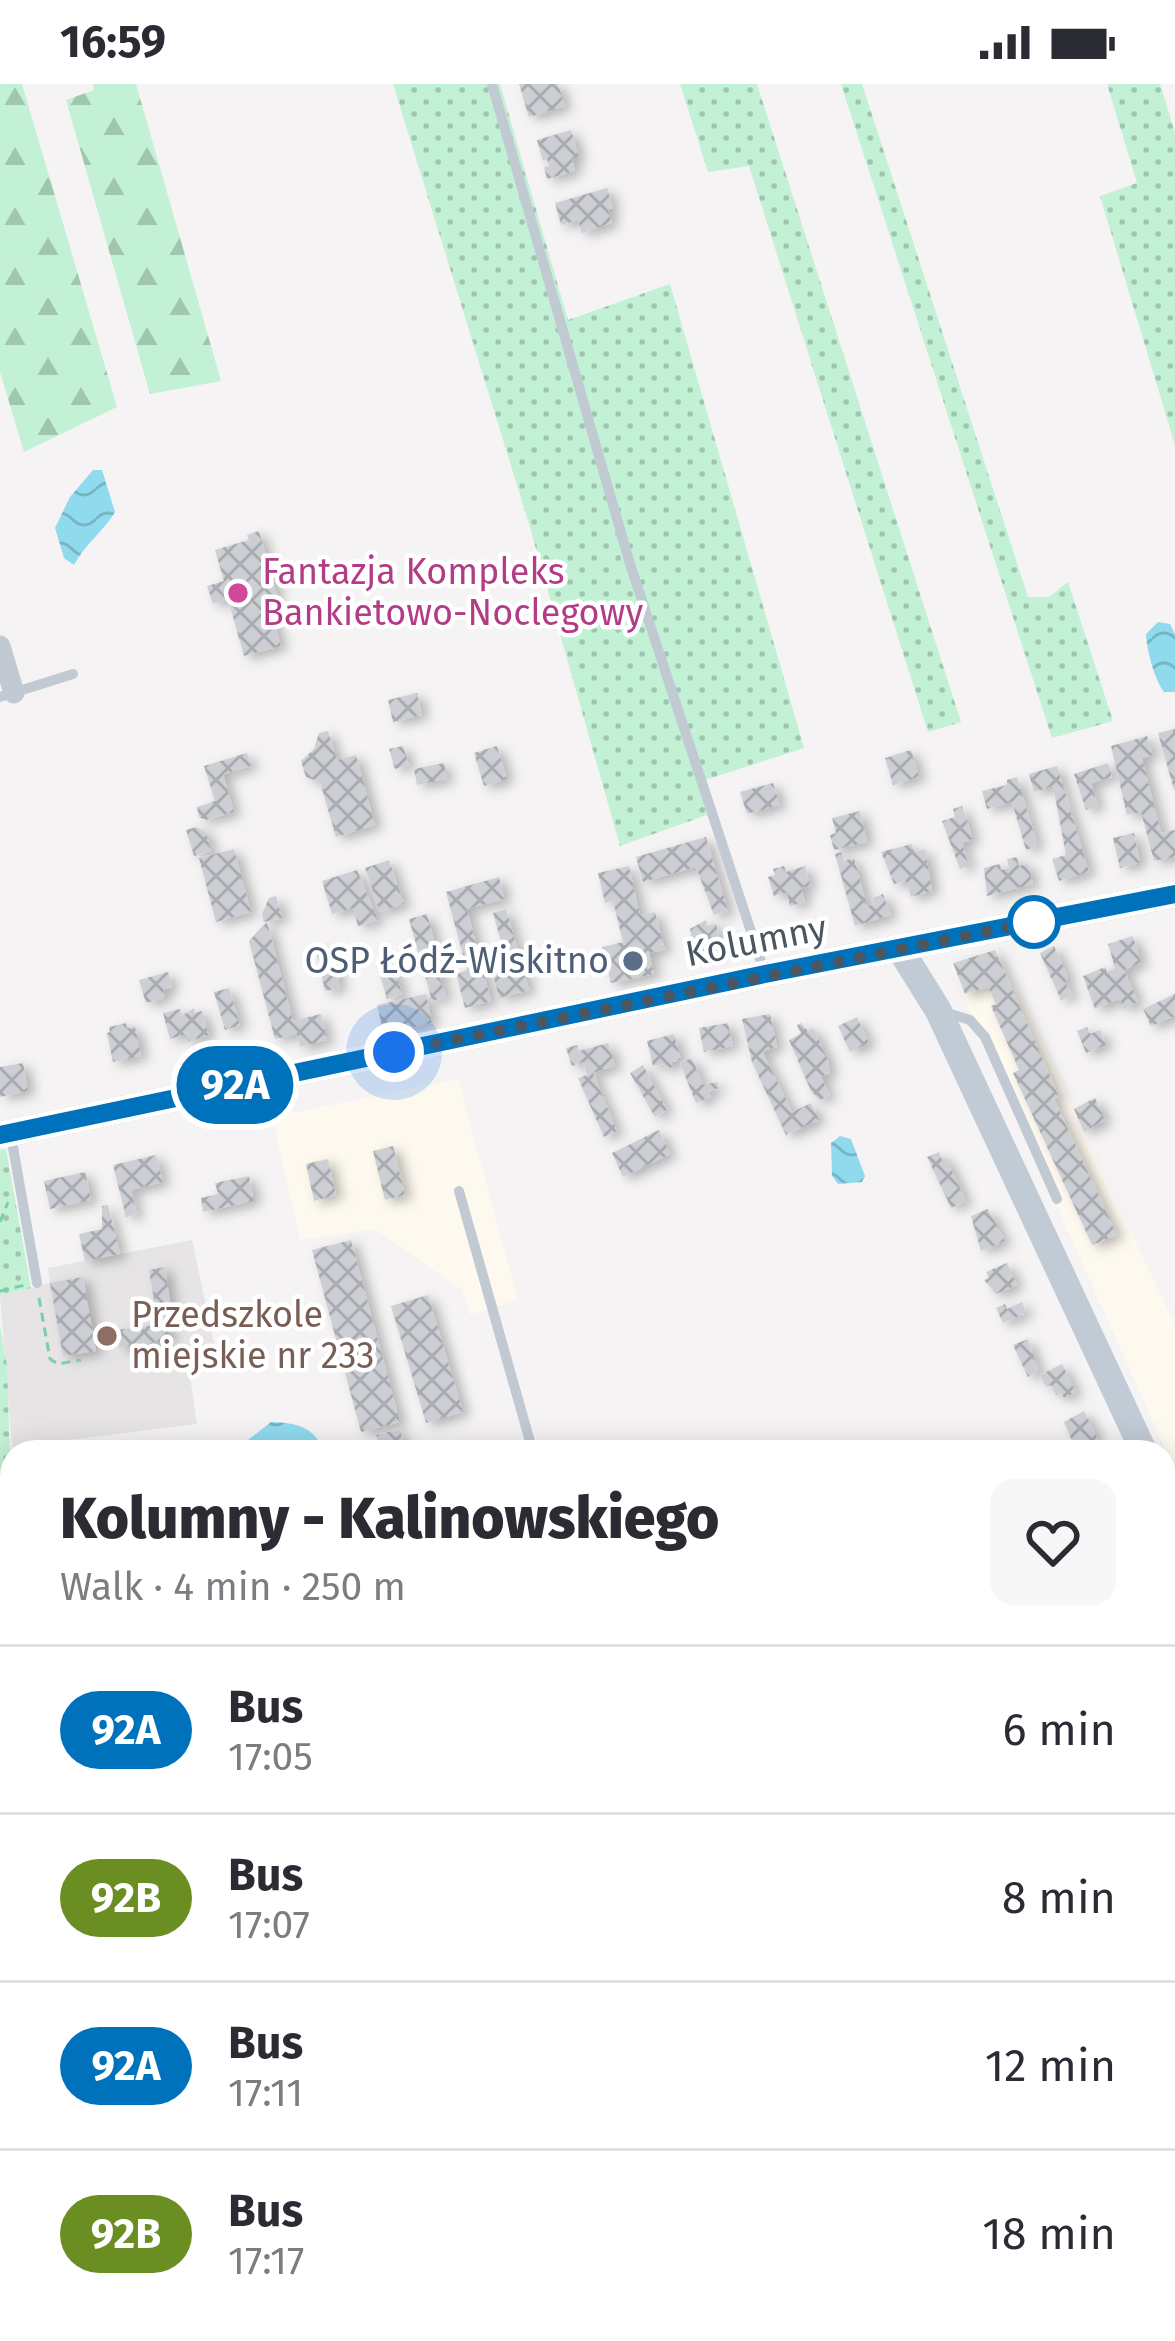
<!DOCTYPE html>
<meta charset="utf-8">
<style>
body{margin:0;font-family:"Fira Sans",sans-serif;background:#f7f7f7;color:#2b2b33;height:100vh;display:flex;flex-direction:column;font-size:45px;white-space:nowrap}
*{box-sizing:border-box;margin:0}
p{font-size:39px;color:#7c7c81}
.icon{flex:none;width:66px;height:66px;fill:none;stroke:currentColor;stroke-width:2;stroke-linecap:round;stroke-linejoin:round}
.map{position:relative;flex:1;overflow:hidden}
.sheet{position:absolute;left:0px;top:1356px;width:1176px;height:903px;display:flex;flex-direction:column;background:#fff;border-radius:36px 36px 0 0;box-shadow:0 6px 30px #0003}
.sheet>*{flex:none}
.badge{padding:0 24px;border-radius:39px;font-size:42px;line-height:78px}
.you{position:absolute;width:60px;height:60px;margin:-30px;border:9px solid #fff;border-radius:50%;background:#1a73e8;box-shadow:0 0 0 18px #1a73e833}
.map>.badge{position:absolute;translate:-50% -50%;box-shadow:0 0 0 6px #fff}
.round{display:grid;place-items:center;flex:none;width:126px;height:126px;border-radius:24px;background:#f7f7f7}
.summary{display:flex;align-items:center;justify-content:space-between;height:204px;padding:0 60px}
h1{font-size:57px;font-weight:800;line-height:90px}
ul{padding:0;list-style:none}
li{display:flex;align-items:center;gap:36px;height:168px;padding:0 60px;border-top:3px solid #e1e1e2}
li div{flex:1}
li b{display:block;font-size:45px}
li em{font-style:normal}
li .badge{min-width:132px;font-weight:700;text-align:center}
.status{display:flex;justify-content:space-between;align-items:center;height:84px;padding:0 60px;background:#fff;direction:ltr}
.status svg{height:33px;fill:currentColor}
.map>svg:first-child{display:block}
</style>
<div class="status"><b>16:59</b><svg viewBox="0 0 49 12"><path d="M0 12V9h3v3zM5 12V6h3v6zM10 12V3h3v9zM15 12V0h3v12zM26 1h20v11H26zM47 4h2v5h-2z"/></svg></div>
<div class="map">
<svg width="1175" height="2257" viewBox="0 0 1175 2257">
<defs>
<pattern id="grass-dots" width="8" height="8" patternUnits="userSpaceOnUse" patternTransform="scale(3)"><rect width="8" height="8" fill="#c3f1d5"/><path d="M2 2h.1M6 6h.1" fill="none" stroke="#a0c6b0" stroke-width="1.8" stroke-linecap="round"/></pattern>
<pattern id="forest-firs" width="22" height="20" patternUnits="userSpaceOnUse" patternTransform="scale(3)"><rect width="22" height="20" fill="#c3f1d5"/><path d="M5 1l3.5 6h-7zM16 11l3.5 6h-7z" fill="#a0c6b0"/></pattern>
<pattern id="water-waves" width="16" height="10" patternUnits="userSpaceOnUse" patternTransform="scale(3)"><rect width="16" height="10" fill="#90daee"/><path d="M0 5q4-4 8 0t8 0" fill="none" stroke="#78b4c4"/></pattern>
<pattern id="building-cross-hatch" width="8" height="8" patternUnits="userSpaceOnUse" patternTransform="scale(3)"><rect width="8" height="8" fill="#cdcfd5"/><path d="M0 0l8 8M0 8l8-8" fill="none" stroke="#a8abb0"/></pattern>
<filter id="shadow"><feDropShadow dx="7" dy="4" stdDeviation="6" flood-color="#0004"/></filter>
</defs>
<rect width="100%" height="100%" fill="#f5f3f3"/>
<path fill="#fdf9ef" d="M997,864l178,377v146l-226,-507z
M458,995l60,221 -48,15 -8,-25 -87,-61 -75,11 -28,-123z"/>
<path fill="#e6e4e5" d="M192,1156l23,108 -27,16 9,60 -185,23 -12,-152 50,-12 -2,-15z"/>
<path fill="url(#grass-dots)" d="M393,0h107l68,236 102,-36 134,464 -105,34 8,33 -87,31 -91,-322z
M680,0h77l204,638 -33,10 -179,-566 -41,6z
M841,0h21l166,513h21l19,-15 45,139 -61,17z
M1107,0h53l15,49v312l-75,-249 37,-13z
M6,1065l25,139 -31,7v-145z
M0,1241l7,41 5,148 -12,1z"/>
<path fill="url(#forest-firs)" d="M0,0h22l95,323 -93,45 -24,-80z
M93,0h43l85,297 -71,13 -84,-294 28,-10z"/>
<path fill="url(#water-waves)" d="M93,386h9l13,42c-12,20 -30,32 -41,53l-10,-7 -9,-30 15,-31z
M1158,538l12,2 5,10v58h-11c-10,-14 -17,-41 -18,-58z
M840,1052l11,3 14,37 -3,6 -24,2 -6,-8 -1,-33z
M271,1338c27,1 43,5 54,30h-92z"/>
<path fill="url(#building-cross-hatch)" filter="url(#shadow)" d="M519,0h39l7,22 -36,11z
M571,46l8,27 -7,2 3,12 -28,8 -3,-12 5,-1 -2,-7 -4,2 -6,-21z
M607,104l6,20 -5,1 4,14 -30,10 -4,-13 -17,5 -6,-22z
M259,447l19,67 -10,3 13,45 -37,10 -16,-57 -15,5 -6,-18 17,-5 -9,-31 34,-10 -2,-5z
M417,609l5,22 -29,7 -5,-22z
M1175,645v61h-1l-16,-57z
M328,647l9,29 19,-5 19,70 -39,12 -16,-55 -14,-5 -5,-16 13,-12 5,-16z
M1147,652l6,19 -11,3 19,75 14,-3v27l-21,4 -13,-49 -14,3 -16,-69z
M403,662l6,19 -14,4 -6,-20z
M497,662l10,33 -23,7 -10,-33z
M911,666l8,27 -26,8 -8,-27z
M247,669l4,13 -28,8 11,38 -28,8 -7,-3 -2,-10 18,-6 -11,-35z
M444,679l3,16 -30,6 -3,-16z
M1108,679l4,14 -21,6 7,23 -12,4 -12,-36z
M1057,682l32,106 -30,9 -7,-22 14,-4 -13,-69 -19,6 -5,-18z
M1017,693l19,63 -1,7 -9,3 -14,-48 -25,7 -5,-18 25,-6v-5z
M773,699l7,22 -33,9 -7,-22z
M962,722l11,33 -11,4 7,23 -9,3 -18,-48 13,-4 -2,-8z
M860,727l7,31 -33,8 -4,-15 6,-2 -4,-15z
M196,743l10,5 5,19 -17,5 -8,-26z
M1134,749l6,30 -20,5 -7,-30z
M706,753l22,74 -14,4 -18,-48 -53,15 -7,-25z
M912,760l2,8 11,-3 7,42 -21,6 -5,-16 -12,3 -13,-32z
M234,765l17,63 -35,10 -17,-64z
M841,768l3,9 10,-3 13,48 7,-2 -2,-6 11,-4 8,21 -36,11 -20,-72z
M1017,773l2,9 9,-2 5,20 -46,12 -3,-28 16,-4 1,6 8,-2 -2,-9z
M389,776l15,44 -24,8 -15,-44z
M629,782l11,49 15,-3 10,38 -16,3 5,21 -43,9 -9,-36 21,-5 -10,-41 -8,2 -7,-30z
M784,782l2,6 19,-6 5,20 -9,2 4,14 -15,4 -3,-13 -13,3 -6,-19 7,-2 -2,-6z
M357,786l21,50 -20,6 -5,-18 -21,6 -10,-33z
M499,793l5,22 -37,10 24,92 -26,7 -9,-34 11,-4 -21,-78z
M276,812l6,22 -18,4 -2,-8 7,-16z
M506,825l23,81 -30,8 -6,-24 16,-4 -16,-57z
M427,830l10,37 -5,1 5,15 4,-1 3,8 -5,1 7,22 -14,4 -23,-82z
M706,836l1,6 9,-2 6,24 -27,6 -5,-25z
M267,838l26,99 28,-7 6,26 -27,7 -3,-13 -22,5 -26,-98z
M1133,852l8,27 -17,7 14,32 -14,7 -5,-10 -24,10 -12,-33 22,-9 2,5 8,-4 -7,-24z
M331,862l9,42 -15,3 -9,-41z
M1054,862l14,31 -3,6 8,12 -12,5 -21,-47z
M995,866l64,147 -5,2 63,136 -25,10 -79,-172 6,-3 -28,-64 5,-2 -8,-17 -23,7 -12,-31z
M394,882l8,28 -15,5 -8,-28z
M168,888l4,15 -9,3 2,8 -19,5 -7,-23z
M229,904l11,37 -15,5 -11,-38z
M426,910l6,29 -48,11 -7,-29z
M1175,910v22l-24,10 -8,-17z
M194,924l1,5 7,-2 7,24 -20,6 -2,-7 -17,5 -7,-26 17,-4 2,7z
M770,930l7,33 -14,4 2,6 27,55 19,-9 8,17 -33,15 -34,-73 -10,-43z
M857,933l12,26 -19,9 -12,-26z
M126,939l1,5 8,-1 6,29 -28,6 -6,-29 3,-1 -1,-5z
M728,939l5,23 -29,6 -5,-24z
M801,939l7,8 5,-3 15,32 2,13 -9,4 9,18 -10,5 -9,-9 -22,-51 12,-6 -4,-9z
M1087,943l3,7 10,-4 6,15 -20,8 -9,-22z
M674,950l7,26 -10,2 2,5 -8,2 -1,-5 -11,2 -6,-25z
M608,959l7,23 -22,7 24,58 -13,6 -26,-59 9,-3 -4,-13 -11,4 -6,-18 11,-3 2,6z
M692,974l11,27 14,-3 2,6 -10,3 2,6 -15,6 -16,-40z
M23,979l5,28 -28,6v-30z
M643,981l24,45 -12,7 -25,-44z
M1095,1014l10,22 -21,12 -10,-23z
M659,1046l11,24 -47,23 -11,-24z
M393,1062l12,49 -20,5 -12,-49z
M939,1068l3,8 4,-2 20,43 -15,7 -24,-51z
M156,1071l7,27 -32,8 6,24 -11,3 -13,-52z
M328,1075l8,36 -22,6 -8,-37z
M85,1088l6,28 -41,9 -6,-28z
M249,1092l5,25 -51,11 -2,-14 17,-4 -3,-11z
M108,1121l12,49 -35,7 -6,-27 23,-5v-23z
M988,1125l17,32 -24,10 -10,-35z
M351,1156l49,182 -39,10 -49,-182z
M1007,1179l10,22 -21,9 -12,-14 5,-2 -3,-6z
M165,1183l6,41 -15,3 -7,-41z
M83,1193l13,74 -33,5 -13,-73z
M428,1211l35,117 -37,11 -35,-117z
M1022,1218l4,11 -23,10 -7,-15 9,-4 2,5z
M167,1239l3,17 -51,8 -2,-18z
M1028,1255l11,33 -11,5 -15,-32z
M1062,1280l14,28 -12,6 -3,-5 -5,3 -5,-11 -5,2 -6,-12z
M1084,1327l14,28 -22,11 -12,-28z
M400,1345l5,23h-24l-5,-17z
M1,1833l11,36 -1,114 -11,-35z
M1175,2112v42h-1l-10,-38z
M1175,2242v15h-40l17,-7h12v-4z
M84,2247h72l3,10h-72z
M853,2247h39l2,6 -38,4z"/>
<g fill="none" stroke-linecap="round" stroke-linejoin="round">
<path stroke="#7ad0a6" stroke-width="3" stroke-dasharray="9 6" stroke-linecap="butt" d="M0,1138l8,-20
M0,1207l25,-6
M39,1214l11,61 8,5 23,-4"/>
<path stroke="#c1cad2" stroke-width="10" d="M492,0l138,480 134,407
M0,613l73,-23
M941,927l29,9 15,17 72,162
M11,1052l26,147
M459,1107l74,261
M0,1574l12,-3"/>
<path stroke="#c1cad2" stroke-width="21" d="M0,562l14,47
M1164,1643l11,-3
M1164,1923l11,-4
M1164,2203l11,-4
M319,2247l4,10
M772,2247l3,10
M1014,2257l28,-10"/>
<path stroke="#c1cbd6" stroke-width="27" d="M900,865l38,61 206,442
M0,1051l765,-161 410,-80
M1164,1411l11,23
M0,2026l9,65 -9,76"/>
</g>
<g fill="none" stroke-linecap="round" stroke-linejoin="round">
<g stroke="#fff" stroke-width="27">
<path id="line" d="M0,1051l765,-161 410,-80"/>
</g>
<use href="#line" stroke="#0072bc" stroke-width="18"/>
<path stroke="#4a5661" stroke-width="12" stroke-dasharray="0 21.6" d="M394,968l640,-130"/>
</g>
<circle fill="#d1479c" stroke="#fff" stroke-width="4.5" cx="238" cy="509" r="12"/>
<circle fill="#fff" stroke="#0072bc" stroke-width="6" cx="1034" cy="838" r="24"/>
<circle fill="#5c6f8a" stroke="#fff" stroke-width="4.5" cx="633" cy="877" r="12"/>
<circle fill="#8d6e63" stroke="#fff" stroke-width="4.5" cx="107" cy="1252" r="12"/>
<g text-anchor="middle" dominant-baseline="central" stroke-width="9" stroke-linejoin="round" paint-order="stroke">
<g font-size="36" fill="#b23c85" stroke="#fff" text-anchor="start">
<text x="262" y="488">Fantazja Kompleks<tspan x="262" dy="41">Bankietowo-Noclegowy</tspan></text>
</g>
<g font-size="36" fill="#4a5661" stroke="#fff">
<text transform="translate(756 857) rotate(-11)">Kolumny</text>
</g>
<g font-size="36" fill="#4e5e75" stroke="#fff" text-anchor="end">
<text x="609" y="877">OSP Łódź-Wiskitno</text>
</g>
<g font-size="36" fill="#785e54" stroke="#fff" text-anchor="start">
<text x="131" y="1231">Przedszkole<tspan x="131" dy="41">miejskie nr 233</tspan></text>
</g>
</g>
</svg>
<div class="you" style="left:394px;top:968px"></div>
<b class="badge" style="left:235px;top:1001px;background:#0072bc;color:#fff">92A</b>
<section class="sheet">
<div class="summary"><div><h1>Kolumny - Kalinowskiego</h1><p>Walk · 4 min · 250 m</p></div><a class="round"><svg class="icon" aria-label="heart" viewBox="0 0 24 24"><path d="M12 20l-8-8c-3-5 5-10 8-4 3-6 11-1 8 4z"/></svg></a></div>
<ul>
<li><span class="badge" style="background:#0072bc;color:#fff">92A</span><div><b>Bus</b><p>17:05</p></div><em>6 min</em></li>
<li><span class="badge" style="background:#6b8e23;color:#fff">92B</span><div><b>Bus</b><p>17:07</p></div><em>8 min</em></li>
<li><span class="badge" style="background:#0072bc;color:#fff">92A</span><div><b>Bus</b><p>17:11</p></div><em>12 min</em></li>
<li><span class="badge" style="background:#6b8e23;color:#fff">92B</span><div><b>Bus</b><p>17:17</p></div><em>18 min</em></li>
</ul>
</section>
</div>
